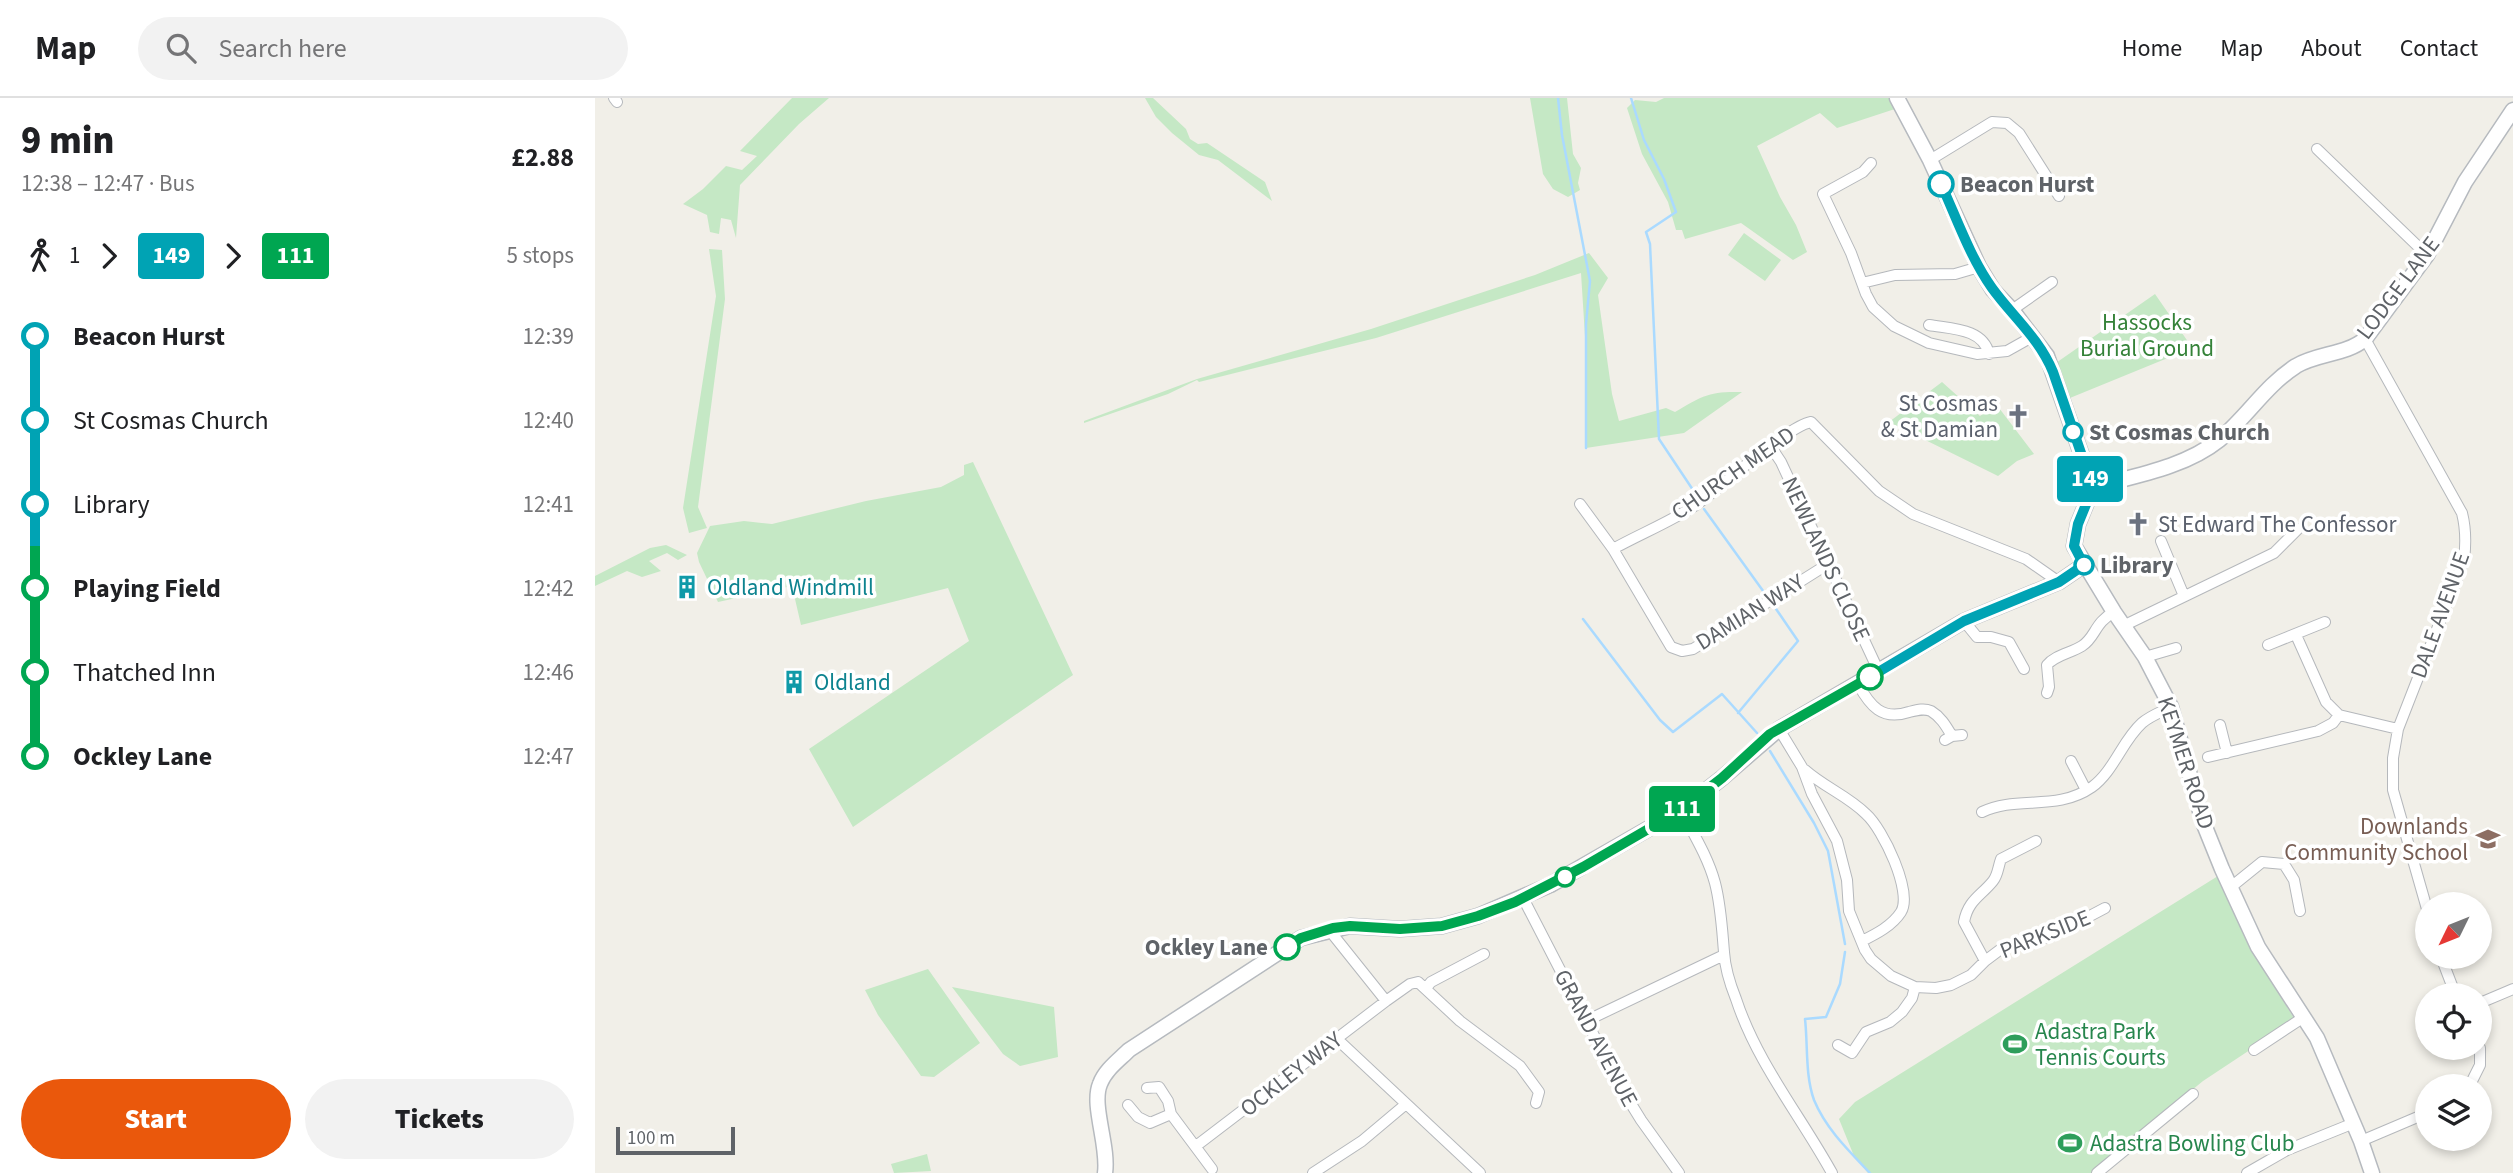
<!DOCTYPE html>
<meta charset="utf-8">
<style>
body{margin:0;font-family:"Source Sans 3",sans-serif;background:#f2f2f2;color:#202124;height:100vh;display:flex;flex-direction:column;font-size:26px;white-space:nowrap}
*{box-sizing:border-box;margin:0}
p{font-size:23px;color:#757577}
.icon{flex:none;width:38px;height:38px;fill:none;stroke:currentColor;stroke-width:2;stroke-linecap:round;stroke-linejoin:round}
.map{position:relative;flex:1;overflow:hidden}
.panel{display:flex;flex-direction:column;background:#fff;width:595px}
.panel>*{flex:none}
.badge{padding:0 14px;border-radius:5px;font-size:24px;line-height:46px}
.needle{width:46px;rotate:227deg}
.controls{position:absolute;left:1820px;top:794px;display:grid;gap:14px}
.controls a{display:grid;place-items:center;width:77px;height:77px;border-radius:50%;background:#fff;box-shadow:0 4px 10px #0003;font-size:35px}
.scale{position:absolute;left:21px;bottom:18px;width:119px;box-sizing:border-box;padding-left:7px;border:4px solid #5f6368;border-top:0;font-size:19px;line-height:24px;white-space:nowrap;color:#5f6368;-webkit-text-stroke:5px #fff;paint-order:stroke}
.map>.badge{position:absolute;translate:-50% -50%;box-shadow:0 0 0 4px #fff}
.legs{display:flex;align-items:center;gap:10px;height:77px;padding:0 21px;font-size:23px}
.legs p{margin-inline-start:auto}
.head{display:flex;align-items:center;justify-content:space-between;height:119px;padding:0 21px}
h1{font-size:38px;font-weight:800;line-height:52px}
.action{display:flex;gap:14px;margin-top:auto;padding:14px 21px}
.action a{flex:1;height:80px;border-radius:42px;background:#ea580c;color:#fff;font-size:28px;font-weight:800;line-height:80px;text-align:center}
.action a+a{background:#f2f2f2;color:#202124}
ul{padding:0 21px;list-style:none}
li{display:flex;align-items:center;gap:24px;height:84px;font-size:26px}
li i{display:grid;place-items:center;width:10px;height:100%;margin:0 9px;background:currentColor}
li i::after{content:'';width:18px;height:18px;margin:-9px;border:5px solid;border-radius:50%;background:#fff}
li p{margin-inline-start:auto}
li:first-child i{background:linear-gradient(#0000 50%,currentColor 0)}
li:last-child i{background:linear-gradient(currentColor 50%,#0000 0)}
header{display:flex;align-items:center;gap:42px;box-sizing:border-box;height:98px;padding:0 35px;background:#fff;border-bottom:2px solid #e0e0e0}
header strong{font-size:33px}
nav{display:flex;gap:38px;margin-inline-start:auto;font-size:24px}
.search{width:490px;height:63px;background:#f2f2f2;display:flex;align-items:center;gap:18px;box-sizing:border-box;padding:0 24px;border-radius:38px;color:#757577;font-size:26px}
main{display:flex;flex:1;min-height:0}
.map>svg:first-child{display:block}
</style>
<header>
<strong>Map</strong>
<div class="search"><svg class="icon" aria-label="search" viewBox="0 0 24 24"><circle cx="10" cy="10" r="6"/><path d="M15 15l6 6"/></svg>Search here</div>
<nav><a>Home</a><a>Map</a><a>About</a><a>Contact</a></nav>
</header>
<main>
<section class="panel">
<div class="head"><div><h1>9 min</h1><p>12:38 – 12:47 · Bus</p></div><b>£2.88</b></div>
<div class="legs"><svg class="icon" aria-label="walk" viewBox="0 0 24 24"><circle cx="13" cy="4" r="2"/><path d="M13 8l-2 6 4 7M11 14l-3 7M7 12l3-4h3l4 4"/></svg>1<svg class="icon" aria-label="forward" viewBox="0 0 24 24"><path d="M9 5l7 7-7 7"/></svg><b class="badge" style="background:#00a3b4;color:#fff">149</b><svg class="icon" aria-label="forward" viewBox="0 0 24 24"><path d="M9 5l7 7-7 7"/></svg><b class="badge" style="background:#00a651;color:#fff">111</b><p>5 stops</p></div>
<ul>
<li><i style="color:#00a3b4"></i><b>Beacon Hurst</b><p>12:39</p></li>
<li><i style="color:#00a3b4"></i><span>St Cosmas Church</span><p>12:40</p></li>
<li><i style="color:#00a3b4"></i><span>Library</span><p>12:41</p></li>
<li><i style="color:#00a651"></i><b>Playing Field</b><p>12:42</p></li>
<li><i style="color:#00a651"></i><span>Thatched Inn</span><p>12:46</p></li>
<li><i style="color:#00a651"></i><b>Ockley Lane</b><p>12:47</p></li>
</ul>
<div class="action"><a>Start</a><a>Tickets</a></div>
</section>
<div class="map">
<svg width="1918" height="1075" viewBox="0 0 1918 1075">
<rect width="100%" height="100%" fill="#f1efe8"/>
<path fill="#c5e8c5" d="M197,0h37l-30,26 -59,61 -4,53 -5,-18 -10,-2 -2,16 -9,-2 -3,-17 -24,-11 20,-15 23,-23 16,4 15,-14 -17,-5z
M550,0h8l33,31 4,10 8,5 9,-1 58,39 7,19 -54,-41 -19,-5 -27,-22 -16,-16z
M935,0h37l6,56 8,14 -3,15 2,7 -12,7 -15,-8 -10,-15z
M1069,0h233l4,9 -64,21 -17,-15 -63,33 23,51 16,28 11,27 -14,8 -52,-37 -56,16 -3,-9h-6l-8,-28 -26,-48 -15,-46 8,-8 21,2z
M1149,135l37,27 -16,21 -37,-26z
M114,151l13,1 3,49 -27,208 9,21 -18,5 -6,-25 33,-212z
M994,155l19,25 -10,17 14,99 7,27 47,-13 9,4c27,-16 34,-21 67,-20l-58,41 -98,15v-96l-5,-79 -205,65 -177,44 -2,-2 -29,14 -84,29v-2l113,-42 174,-50 164,-54z
M1560,196l36,52 -11,7 -115,47 -12,-35z
M1347,284l38,34 16,-12 38,50 -17,7 -19,15 -109,-54z
M378,364l100,213 -220,152 -44,-78 160,-108 -21,-53 -147,37 -9,-39 -74,16 -19,-40 -2,-9 13,-27 34,-5 28,3 94,-23 75,-14 23,-12v-10z
M71,447l21,10 -9,5 -11,-7 -18,8 12,10 -19,6 -15,-6 -32,15v-10l55,-28z
M1623,778l34,73 43,71 -92,61 -112,92h-223l-14,-17 -15,-37 16,-17z
M333,871l52,74 -46,34 -13,-1 -43,-61 -13,-25z
M357,889l102,20 4,50 -38,9 -17,-12z
M332,1056l4,17 -37,2 -3,-9z"/>
<g fill="none" stroke-linecap="round" stroke-linejoin="round">
<path stroke="#aadaff" stroke-width="2.5" d="M963,0l4,37 28,146 -4,43v124
M1036,0l13,42 20,39 12,33 -30,20 4,12 9,195 38,57
M1109,411l62,86
M988,521l77,101 13,12 49,-38 35,39
M1143,615l60,-72 -24,-35
M1175,653l44,72 14,28 17,93
M1250,854l-5,32 -14,33 -21,2c3,26 0,56 9,81 12,29 35,51 56,73"/>
<g stroke="#b5b8bc" stroke-width="12">
<path id="street" d="M19,0l3,4
M1722,51l110,106
M1335,62l62,-38 15,1 12,10 40,63
M1276,65l-8,9 -40,22 28,59 15,41 7,13 21,19 35,17 48,11 30,-3 25,-14
M1267,185l33,-8 60,-1 24,-7
M1417,212l40,-28
M1334,227c22,4 54,3 60,29
M1770,241l97,174c4,16 4,31 2,47l-66,169 -5,29v32l34,119
M1176,349l10,15 98,210
M985,406l33,45 58,98 11,4 11,-2 135,-85
M1566,443l23,55
M1018,451c27,-15 57,-27 83,-44 24,-17 92,-79 115,-83l68,69 34,23 113,45 33,23
M1369,523l13,16h14l18,5 15,27
M1528,528l151,-73 24,-24
M1701,537l30,67 13,13 59,14
M1673,547l57,-23
M1550,559l31,-9
M1263,586c12,22 24,37 51,28 8,-2 15,-4 22,-1 10,6 15,15 21,25
M1452,595l2,-6 -2,-22c8,-10 24,-12 35,-19 14,-9 12,-23 32,-34
M1625,627l7,28
M1184,631l23,38 10,27 25,47 10,39 2,31 16,39 6,9 20,17 24,11 21,1 15,-3 20,-10 14,-14 16,-12 51,-13 53,-28
M1350,642l7,-4 10,-1
M1613,659l110,-26 15,-8 6,-8
M1476,663l15,29
M1210,672c19,17 43,26 61,44 17,15 47,78 35,98 -9,14 -25,22 -39,29
M1086,712c12,23 27,47 34,73 6,23 7,46 9,69 1,16 6,32 12,47 21,64 64,116 96,174
M1387,714c35,-17 74,0 110,-25 22,-16 30,-46 50,-64 8,-7 19,-11 29,-16
M1636,789l31,-25 22,2 10,16 6,31
M928,800l97,188 21,34 38,53
M738,830l1,8 52,65
M1846,859l15,39
M1390,863l-21,-39c4,-22 17,-26 29,-41 5,-6 5,-14 8,-22l35,-18
M831,890l5,-6 53,-28
M1885,905l33,-14
M993,922l136,-65
M742,941l143,134
M1243,947l14,8 14,-21 24,-10 12,-10 10,-14 3,-11
M1659,952l50,-33
M1874,989l11,-22v-17
M552,990l12,-1 9,14 3,13 41,55
M533,1007l10,12 12,6 21,-9
M1766,1043l66,-28
M601,1048l190,-145 24,-17 8,-2 42,39 60,45 19,26 -3,11
M718,1075l49,-32 44,-37
M1502,1075l96,-79
M1652,1075l40,-23 67,-27"/>
</g>
<g stroke="#b6babf" stroke-width="17">
<path id="secondary" d="M1302,0l33,62 49,107 14,23 19,20 35,46 43,123 -3,23 -9,22 -4,22 40,66 31,45 26,50 32,115 19,47 36,78 59,91 44,103 11,32
M1495,390c43,-12 94,-20 129,-48 28,-23 46,-54 77,-74 22,-13 50,-11 69,-27l62,-84 38,-73 48,-72
M510,1075c4,-27 -14,-68 -5,-89 5,-14 19,-24 29,-34l172,-112 49,-12 50,3 42,-3 36,-10 72,-31 131,-75 41,-32 57,-49 185,-108 95,-39 25,-17"/>
</g>
<use href="#street" stroke="#fff" stroke-width="10"/>
<use href="#secondary" stroke="#fff" stroke-width="14"/>
</g>
<g fill="none" stroke-linecap="round" stroke-linejoin="round">
<g stroke="#fff" stroke-width="16">
<path id="line-1" d="M1275,579l94,-56 95,-39 25,-17 -10,-19 4,-22 9,-22 3,-23 -37,-107c-14,-34 -40,-55 -61,-84 -22,-31 -35,-69 -51,-104"/>
</g>
<g stroke="#fff" stroke-width="16">
<path id="line-2" d="M692,849l14,-9 32,-10 17,-2 50,3 42,-3 36,-10 37,-14 68,-35 98,-57 41,-32 48,-44 100,-57"/>
</g>
<use href="#line-1" stroke="#00a3b4" stroke-width="10"/>
<use href="#line-2" stroke="#00a651" stroke-width="10"/>
</g>
<defs>
<g id="church-bare" transform="scale(1.89)"><path d="M-1.2-6h2.4v3.5h3.3v2.4h-3.3V6h-2.4V-.1h-3.3v-2.4h3.3Z" fill="#6b7280" stroke="#fff" stroke-width="2.5" paint-order="stroke"/></g>
<g id="building-bare" transform="scale(1.89)"><path d="M-4-6H4V6H1V3H-1V6H-4ZM-2.5-4.3h1.7v1.8h-1.7ZM.8-4.3h1.7v1.8H.8ZM-2.5-1h1.7V.8h-1.7ZM.8-1h1.7V.8H.8Z" fill="#0f9aa8" stroke="#fff" stroke-width="2.5" paint-order="stroke"/></g>
<g id="school-bare" transform="scale(1.89)"><path d="M0-5L7-2L0 1L-7-2ZM-4 1L0 2.5L4 1V4Q0 6-4 4Z" fill="#8d6e63" stroke="#fff" stroke-width="2.5" paint-order="stroke"/></g>
<g id="stadium-bare" transform="scale(1.89)"><path d="M0-5a6.5 5 0 1 0 0 10a6.5 5 0 1 0 0-10ZM-3.5-1.8h7v3.6h-7Z" fill="#2e9e5b" stroke="#fff" stroke-width="2.5" paint-order="stroke"/></g>
</defs>
<g fill-rule="evenodd">
<use href="#church-bare" x="1423" y="318"/>
<use href="#church-bare" x="1543" y="426"/>
<use href="#building-bare" x="92" y="489"/>
<use href="#building-bare" x="199" y="584"/>
<use href="#school-bare" x="1893" y="741"/>
<use href="#stadium-bare" x="1420" y="946"/>
<use href="#stadium-bare" x="1475" y="1045"/>
</g>
<g fill="#fff" stroke="#00a3b4" stroke-width="3.5">
<circle cx="1346" cy="86" r="12"/>
<circle cx="1478" cy="334" r="9"/>
<circle cx="1489" cy="467" r="9"/>
</g>
<g fill="#fff" stroke="#00a651" stroke-width="3.5">
<circle cx="1275" cy="579" r="12"/>
<circle cx="970" cy="779" r="9"/>
<circle cx="692" cy="849" r="12"/>
</g>
<g text-anchor="middle" dominant-baseline="central" stroke-width="7" stroke-linejoin="round" paint-order="stroke">
<g font-size="23" font-weight="bold" fill="#5f6368" stroke="#fff" text-anchor="start">
<text x="1365" y="86">Beacon Hurst</text>
<text x="1494" y="334">St Cosmas Church</text>
<text x="1505" y="467">Library</text>
<text x="673" y="849" text-anchor="end">Ockley Lane</text>
</g>
<g font-size="23" fill="#5f6368" stroke="#fff">
<text transform="translate(1803 190) rotate(-53)">LODGE LANE</text>
<text transform="translate(1138 375) rotate(-35)">CHURCH MEAD</text>
<text transform="translate(1231 461) rotate(65)">NEWLANDS CLOSE</text>
<text transform="translate(1155 514) rotate(-32)">DAMIAN WAY</text>
<text transform="translate(1845 517) rotate(-70)">DALE AVENUE</text>
<text transform="translate(1591 665) rotate(72)">KEYMER ROAD</text>
<text transform="translate(1450 836) rotate(-22)">PARKSIDE</text>
<text transform="translate(1001 940) rotate(62)">GRAND AVENUE</text>
<text transform="translate(696 976) rotate(-38)">OCKLEY WAY</text>
</g>
<g font-size="23" fill="#348238" stroke="#fff">
<text x="1552" y="224">Hassocks<tspan x="1552" dy="26">Burial Ground</tspan></text>
</g>
<g font-size="23" fill="#5b616d" stroke="#fff" text-anchor="end">
<text x="1403" y="305">St Cosmas<tspan x="1403" dy="26">&amp; St Damian</tspan></text>
<text x="1563" y="426" text-anchor="start">St Edward The Confessor</text>
</g>
<g font-size="23" fill="#0d838f" stroke="#fff" text-anchor="start">
<text x="112" y="489">Oldland Windmill</text>
<text x="219" y="584">Oldland</text>
</g>
<g font-size="23" fill="#785e54" stroke="#fff" text-anchor="end">
<text x="1873" y="728">Downlands<tspan x="1873" dy="26">Community School</tspan></text>
</g>
<g font-size="23" fill="#27864d" stroke="#fff" text-anchor="start">
<text x="1440" y="933">Adastra Park<tspan x="1440" dy="26">Tennis Courts</tspan></text>
<text x="1495" y="1045">Adastra Bowling Club</text>
</g>
</g>
</svg>
<div class="controls">
<a><svg class="needle" viewBox="-14 -14 28 28"><path d="M0-13l5 13h-10z" fill="#e53935"/><path d="M0 13l5-13h-10z" fill="#757577"/></svg></a>
<a><svg class="icon" aria-label="locate" viewBox="0 0 24 24"><circle cx="12" cy="12" r="6"/><path d="M12 2v4M12 18v4M2 12h4M18 12h4"/></svg></a>
<a><svg class="icon" aria-label="layers" viewBox="0 0 24 24"><path d="M12 4l9 5-9 5-9-5zM3 14l9 5 9-5"/></svg></a>
</div>
<div class="scale">100 m</div>
<b class="badge" style="left:1495px;top:381px;background:#00a3b4;color:#fff">149</b>
<b class="badge" style="left:1087px;top:711px;background:#00a651;color:#fff">111</b>
</div>
</main>
